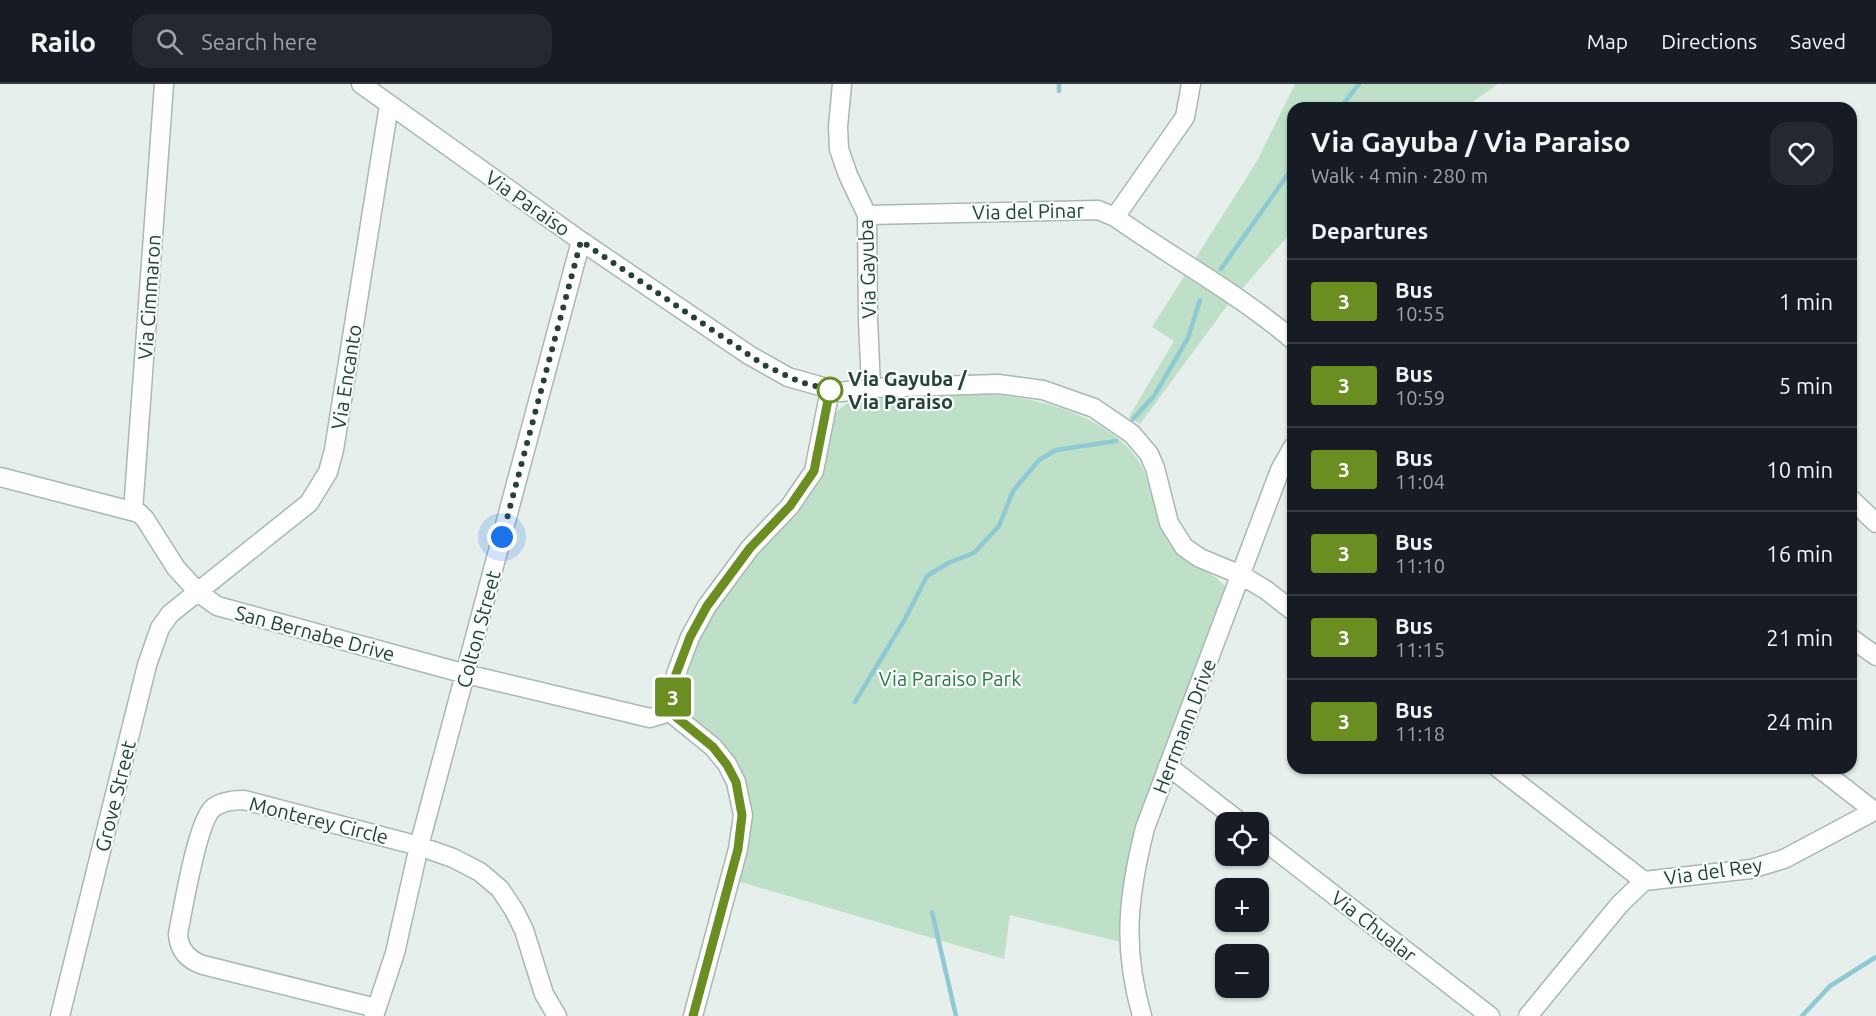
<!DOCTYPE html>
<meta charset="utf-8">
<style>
body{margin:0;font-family:Ubuntu,sans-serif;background:#242831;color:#f1f3f6;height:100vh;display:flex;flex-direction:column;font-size:22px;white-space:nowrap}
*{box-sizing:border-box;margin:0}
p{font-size:20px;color:#9ea1a6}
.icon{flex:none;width:33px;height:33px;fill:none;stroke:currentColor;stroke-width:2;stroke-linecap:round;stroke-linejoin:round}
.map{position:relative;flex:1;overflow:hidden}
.sheet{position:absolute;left:1287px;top:18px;width:570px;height:672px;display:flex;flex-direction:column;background:#171b24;border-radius:18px;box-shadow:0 2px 4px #0004}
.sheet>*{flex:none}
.badge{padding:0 12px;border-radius:4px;font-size:21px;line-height:39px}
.fabs{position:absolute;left:1215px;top:728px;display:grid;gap:12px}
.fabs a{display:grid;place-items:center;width:54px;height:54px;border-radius:12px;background:#171b24;box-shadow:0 2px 4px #0004;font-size:30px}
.you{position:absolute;width:30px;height:30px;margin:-15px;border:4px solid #fff;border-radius:50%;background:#1a73e8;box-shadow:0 0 0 9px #1a73e833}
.map>.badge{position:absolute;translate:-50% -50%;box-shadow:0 0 0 3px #fff}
h2{padding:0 24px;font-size:22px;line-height:54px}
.round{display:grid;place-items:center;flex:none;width:63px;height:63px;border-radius:18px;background:#242831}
.overview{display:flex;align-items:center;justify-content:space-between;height:102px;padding:0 24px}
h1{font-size:28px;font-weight:600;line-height:45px}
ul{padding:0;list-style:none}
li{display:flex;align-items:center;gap:18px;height:84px;padding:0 24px;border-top:2px solid #363941}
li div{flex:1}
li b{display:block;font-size:22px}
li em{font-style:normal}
li .badge{min-width:66px;font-weight:700;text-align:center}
header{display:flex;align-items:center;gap:36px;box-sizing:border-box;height:84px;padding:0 30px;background:#171b24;border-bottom:2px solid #363941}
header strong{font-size:28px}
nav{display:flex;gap:33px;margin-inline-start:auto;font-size:21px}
.search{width:420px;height:54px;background:#242831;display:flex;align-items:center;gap:15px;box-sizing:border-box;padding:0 21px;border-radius:18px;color:#9ea1a6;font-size:22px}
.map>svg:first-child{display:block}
</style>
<header>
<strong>Railo</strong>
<div class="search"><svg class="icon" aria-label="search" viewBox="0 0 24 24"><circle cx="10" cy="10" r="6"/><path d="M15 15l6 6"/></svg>Search here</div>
<nav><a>Map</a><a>Directions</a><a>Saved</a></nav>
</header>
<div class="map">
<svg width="1876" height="932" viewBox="0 0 1876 932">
<rect width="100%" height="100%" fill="#e6efeb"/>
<path fill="#bfe0c8" d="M1295,0h203l-34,24h-171v122l-66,76 -87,118 -11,-7 45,-76 -22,-14 105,-166z
M939,309c20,1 40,0 59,2 48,4 119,26 143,70 13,25 13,58 30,81 14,19 39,23 54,40l-1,12 -56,150 -47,194 -111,-27 -6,44 -267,-78 11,-55 1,-30 -6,-19 -10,-20 -16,-19 -33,-26 -5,-11 2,-15 18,-54 60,-86 59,-65c10,-21 7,-43 16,-64 11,-28 79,-23 105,-24z"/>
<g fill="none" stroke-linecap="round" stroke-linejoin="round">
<path stroke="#8ec9d4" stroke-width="4.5" d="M1059,7v-7
M1340,24l19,-24
M1221,185l72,-102
M1133,335l21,-23 34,-58 12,-38
M855,618l50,-83 22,-43 21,-13 26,-10 25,-27 14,-35 26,-31 17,-10 60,-9
M932,828l24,104
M1802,932l28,-30 46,-29"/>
<g stroke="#a8b8b2" stroke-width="21">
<path id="minor" d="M361,0l220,157 168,114 39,22 53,15 30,-4 127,-4 45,6 51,18 38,26 17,20 6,14 14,55 15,24 16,11 41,17 25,15 27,21
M842,0l-4,43 1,22 9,26 19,40 1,104 3,69
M867,131l231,-5 17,7c59,42 123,76 178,123
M1115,133l70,-100 6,-33
M0,393l139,36 6,6 31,49 22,24 19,14 249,68 184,44 20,-6
M1851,415l25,24
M133,427l31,-427
M1851,554l25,18
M670,628l6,-38 14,-37 17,-31 43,-58 40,-42 24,-35 16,-81
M670,628l43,35 14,17 9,18 7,33 -5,34 -45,167
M1168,682l72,56
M1498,684l146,113
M1819,684l55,43
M1258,752l232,180
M376,924l-173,-43c-15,-5 -24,-15 -25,-31 5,-25 19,-112 35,-126 9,-7 20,-8 31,-8l175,46 34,12 27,14 20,17 14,21 10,20 20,64 13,22
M60,932l87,-351 13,-37 10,-14 139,-111 19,-31 6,-22 55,-345
M374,932l21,-63 24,-107 162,-605
M1142,932c-20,-69 -14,-120 3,-188l135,-358 13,-23
M1528,932l92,-112 24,-23 107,-12 33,-10 92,-49"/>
</g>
<use href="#minor" stroke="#fff" stroke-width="18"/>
</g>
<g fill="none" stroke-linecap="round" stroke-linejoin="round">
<g stroke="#fff" stroke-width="14">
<path id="line" d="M693,932l45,-167 4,-34 -6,-33 -9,-17 -14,-18 -43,-35 6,-38 14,-37 17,-31 43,-58 40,-42 24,-35 16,-81"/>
</g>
<use href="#line" stroke="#6b8e23" stroke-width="9"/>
<path stroke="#24423a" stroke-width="6" stroke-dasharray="0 10.8" d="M502,453l79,-296 183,124 36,17 30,8"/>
</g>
<circle fill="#fff" stroke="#6b8e23" stroke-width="3" cx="830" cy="306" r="12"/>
<g text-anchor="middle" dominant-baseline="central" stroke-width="4.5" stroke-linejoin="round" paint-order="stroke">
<g font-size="20" fill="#24423a" stroke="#f7fbf9">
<text transform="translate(528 119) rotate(35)">Via Paraiso</text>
<text transform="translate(1028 127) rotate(-1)">Via del Pinar</text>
<text transform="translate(867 185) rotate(-92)">Via Gayuba</text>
<text transform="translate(149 213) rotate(-86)">Via Cimmaron</text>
<text transform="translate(346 293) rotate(-81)">Via Encanto</text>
<text transform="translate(478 545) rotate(-75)">Colton Street</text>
<text transform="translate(315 549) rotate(15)">San Bernabe Drive</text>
<text transform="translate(1184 642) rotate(-69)">Herrmann Drive</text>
<text transform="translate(115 712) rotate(-76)">Grove Street</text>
<text transform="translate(319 736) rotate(14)">Monterey Circle</text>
<text transform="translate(1713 787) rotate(-8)">Via del Rey</text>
<text transform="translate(1374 842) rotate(38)">Via Chualar</text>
</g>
<g font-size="20" font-weight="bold" fill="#24423a" stroke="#f7fbf9" text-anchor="start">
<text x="848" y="294">Via Gayuba /<tspan x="848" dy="23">Via Paraiso</tspan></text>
</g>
<g font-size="20" fill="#2d7a4b" stroke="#f7fbf9">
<text x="950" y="594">Via Paraiso Park</text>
</g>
</g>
</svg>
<div class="fabs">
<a><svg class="icon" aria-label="locate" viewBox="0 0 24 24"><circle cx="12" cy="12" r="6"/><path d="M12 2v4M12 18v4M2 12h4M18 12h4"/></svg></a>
<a>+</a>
<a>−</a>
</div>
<div class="you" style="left:502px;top:453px"></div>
<b class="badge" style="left:673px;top:613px;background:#6b8e23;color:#fff">3</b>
<section class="sheet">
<div class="overview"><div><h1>Via Gayuba / Via Paraiso</h1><p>Walk · 4 min · 280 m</p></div><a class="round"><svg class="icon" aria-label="heart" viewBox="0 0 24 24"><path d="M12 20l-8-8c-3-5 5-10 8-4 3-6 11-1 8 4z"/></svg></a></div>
<h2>Departures</h2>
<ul>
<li><span class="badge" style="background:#6b8e23;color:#fff">3</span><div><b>Bus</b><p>10:55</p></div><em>1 min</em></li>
<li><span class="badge" style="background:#6b8e23;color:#fff">3</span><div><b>Bus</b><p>10:59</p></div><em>5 min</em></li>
<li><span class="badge" style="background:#6b8e23;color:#fff">3</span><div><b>Bus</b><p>11:04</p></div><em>10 min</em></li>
<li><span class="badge" style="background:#6b8e23;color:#fff">3</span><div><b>Bus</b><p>11:10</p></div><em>16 min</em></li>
<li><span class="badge" style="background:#6b8e23;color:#fff">3</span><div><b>Bus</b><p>11:15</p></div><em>21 min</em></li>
<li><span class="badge" style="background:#6b8e23;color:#fff">3</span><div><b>Bus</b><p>11:18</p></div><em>24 min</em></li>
</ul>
</section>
</div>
